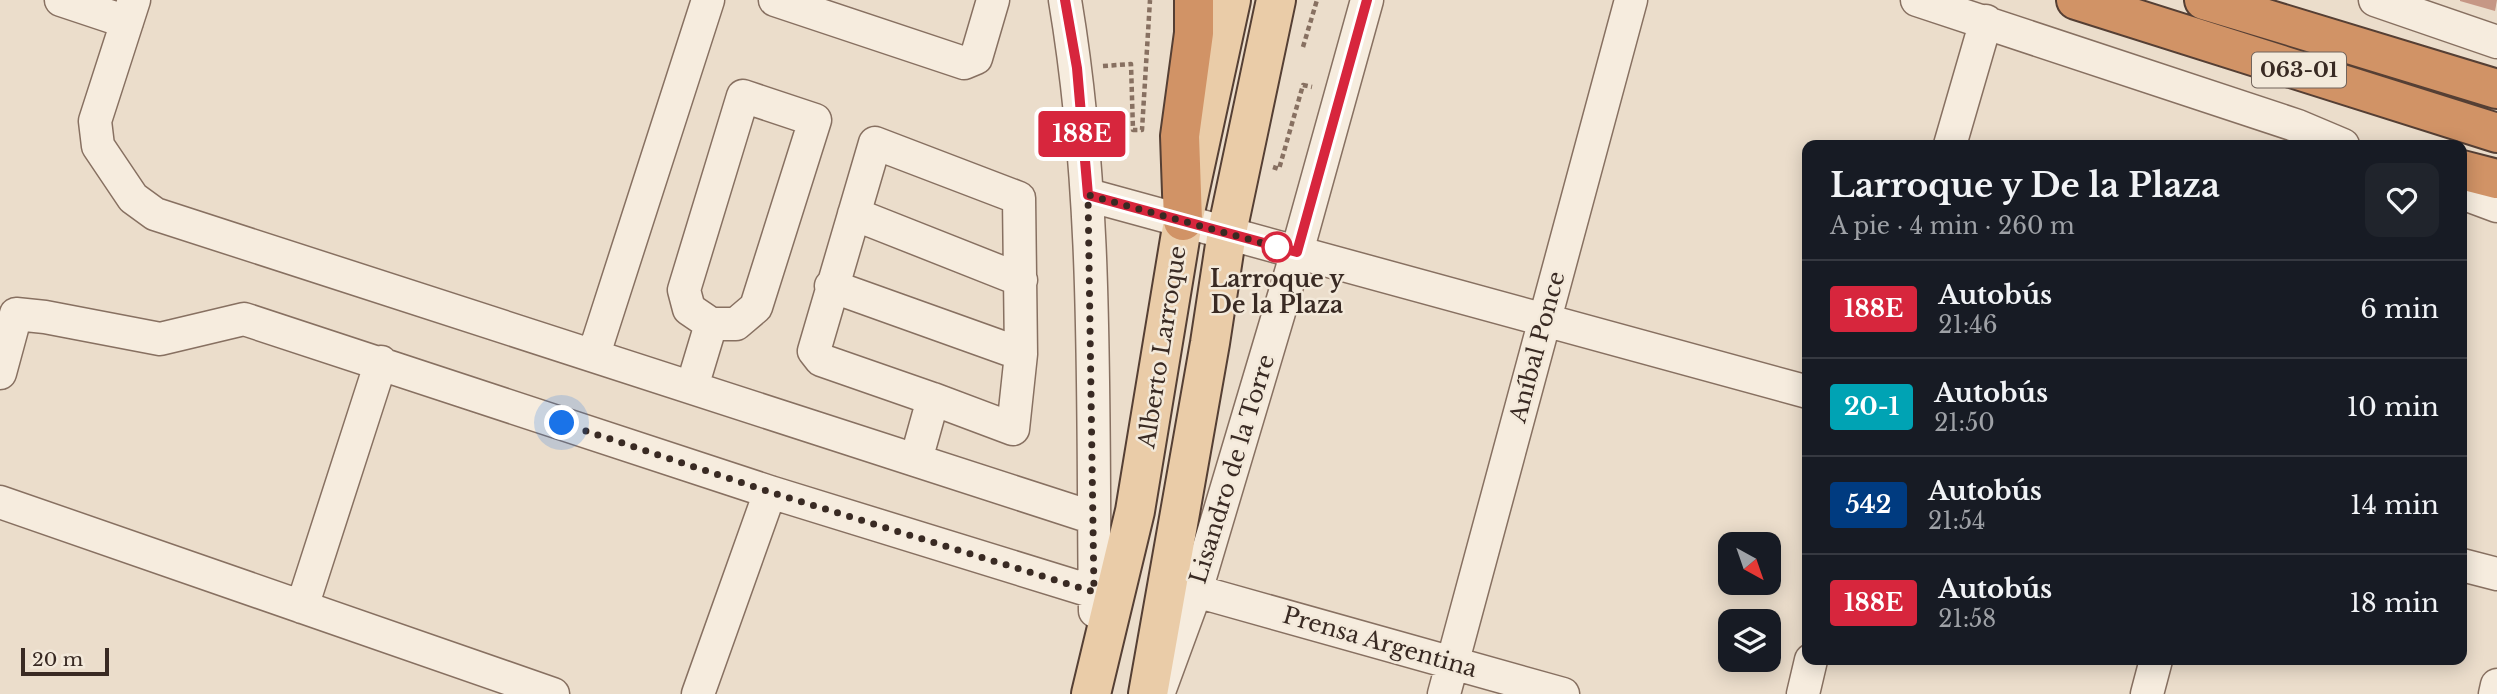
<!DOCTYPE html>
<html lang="es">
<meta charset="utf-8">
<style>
body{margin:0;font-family:"Libre Baskerville",serif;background:#20242c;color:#f1f3f6;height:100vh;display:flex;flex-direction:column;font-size:26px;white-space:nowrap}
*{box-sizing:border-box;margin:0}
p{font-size:23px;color:#9ea1a6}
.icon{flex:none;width:38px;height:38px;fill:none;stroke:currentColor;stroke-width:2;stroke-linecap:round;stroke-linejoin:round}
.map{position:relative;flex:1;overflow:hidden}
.details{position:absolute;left:1802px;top:140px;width:665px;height:525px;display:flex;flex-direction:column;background:#171b24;border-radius:14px;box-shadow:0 4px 18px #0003}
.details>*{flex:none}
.badge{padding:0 14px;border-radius:5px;font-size:24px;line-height:46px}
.needle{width:46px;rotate:140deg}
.tools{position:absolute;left:1718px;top:532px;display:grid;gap:14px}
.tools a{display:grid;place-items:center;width:63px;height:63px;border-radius:14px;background:#171b24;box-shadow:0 4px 18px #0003;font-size:35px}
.scale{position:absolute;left:21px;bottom:18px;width:88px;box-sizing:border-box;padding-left:7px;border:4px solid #392a23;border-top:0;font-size:19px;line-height:24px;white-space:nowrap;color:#392a23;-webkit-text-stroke:5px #f3e9da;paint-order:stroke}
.you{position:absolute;width:35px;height:35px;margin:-18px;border:5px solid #fff;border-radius:50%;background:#1a73e8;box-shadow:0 0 0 10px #1a73e833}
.map>.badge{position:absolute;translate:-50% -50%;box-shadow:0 0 0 4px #fff}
.round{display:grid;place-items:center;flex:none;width:74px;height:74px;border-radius:14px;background:#20242c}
.head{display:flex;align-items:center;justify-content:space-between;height:119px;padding:0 28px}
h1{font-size:33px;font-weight:700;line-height:52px}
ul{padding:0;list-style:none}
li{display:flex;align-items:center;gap:21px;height:98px;padding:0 28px;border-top:2px solid #363941}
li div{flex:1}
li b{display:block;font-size:26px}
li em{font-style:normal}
li .badge{min-width:77px;font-weight:700;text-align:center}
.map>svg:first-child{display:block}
</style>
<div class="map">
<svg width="2497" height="694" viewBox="0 0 2497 694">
<rect width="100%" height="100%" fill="#ebddcb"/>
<path fill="#c69785" d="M2497,0l-2,11 -35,-10v-1z"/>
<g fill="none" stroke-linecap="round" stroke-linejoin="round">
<g stroke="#877061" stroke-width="35">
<path id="minor" d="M61,0l66,22
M134,0l-39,121 3,25 35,52 22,16 939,304
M775,0l189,63 12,-5 17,-58
M1065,0c34,201 27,407 30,611
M1917,0l381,126 45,19
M2375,0l122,42
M1950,145l36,-124
M2462,193l35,13
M1088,195l720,197
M854,214l167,66
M831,286l190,68
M594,354l114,-354
M0,373l16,-59 29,3 115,22 84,-20 526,173 324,100
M692,387l19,-63h25l20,-17 59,-187 -72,-24 -59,194 5,19 22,15
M916,460l17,-61 80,30 8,-75 -2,-156 -144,-55 -61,208 7,9 112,39
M0,502l553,192
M2462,565l35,9
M1196,591l367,103
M302,607l79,-245
M1160,689l36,-98 101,-339 70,-252
M698,694l72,-202
M1444,694l187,-694
M1803,694l8,-34
M2147,694l9,-34
M2495,694l2,-9"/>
</g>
<g stroke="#553f34" stroke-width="42">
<path id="major" d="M1091,694l44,-183 48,-290 48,-221
M1148,694l62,-351 17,-111 49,-232"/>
</g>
<g stroke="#553f34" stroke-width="42">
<path id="highway" d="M2076,0l421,133
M2204,0l293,89
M2462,170l35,9
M1183,221l-3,-85 14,-103v-33"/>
</g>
<path stroke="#877061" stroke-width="4.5" stroke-dasharray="5 3.5" stroke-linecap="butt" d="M1303,47l14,-47
M1103,66l28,-2 2,66h9l8,-130
M1273,167l6,2 24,-84 9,2"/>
<use href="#minor" stroke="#f6ecde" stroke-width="32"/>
<use href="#major" stroke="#eacca8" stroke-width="38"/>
<use href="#highway" stroke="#d19366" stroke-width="38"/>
</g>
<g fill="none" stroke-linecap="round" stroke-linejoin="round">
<g stroke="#fff" stroke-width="16">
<path id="line" d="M1065,0l12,68 11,127 209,57 70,-252"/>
</g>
<use href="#line" stroke="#d7263d" stroke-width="10"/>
<path stroke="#392a23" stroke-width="7" stroke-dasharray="0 12.6" d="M562,423l208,69 324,100 -6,-397 189,52"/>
</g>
<circle fill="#fff" stroke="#d7263d" stroke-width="3.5" cx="1277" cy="247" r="14"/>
<g text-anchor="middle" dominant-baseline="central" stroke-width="5" stroke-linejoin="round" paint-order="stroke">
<rect fill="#f3e9da" stroke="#71635a" stroke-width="2" x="2252" y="52.5" width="94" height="35" rx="5"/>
<g font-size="21" font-weight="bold" fill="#392a23">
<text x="2299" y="70">063-01</text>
</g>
<g font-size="23" font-weight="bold" fill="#392a23" stroke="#f3e9da">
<text x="1277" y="279">Larroque y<tspan x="1277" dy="26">De la Plaza</tspan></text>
</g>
<g font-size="23" fill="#392a23" stroke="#f3e9da">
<text transform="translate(1162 347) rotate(-81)">Alberto Larroque</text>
<text transform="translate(1537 347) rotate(-75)">Aníbal Ponce</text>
<text transform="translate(1232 469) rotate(-73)">Lisandro de la Torre</text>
<text transform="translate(1380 642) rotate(16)">Prensa Argentina</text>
</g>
</g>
</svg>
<div class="tools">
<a><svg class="needle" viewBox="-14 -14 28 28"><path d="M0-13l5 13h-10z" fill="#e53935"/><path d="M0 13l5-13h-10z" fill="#9ea1a6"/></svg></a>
<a><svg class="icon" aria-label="layers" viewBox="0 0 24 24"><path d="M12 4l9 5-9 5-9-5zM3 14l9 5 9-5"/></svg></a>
</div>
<div class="scale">20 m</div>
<div class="you" style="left:562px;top:423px"></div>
<b class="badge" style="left:1082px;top:134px;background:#d7263d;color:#fff">188E</b>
<section class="details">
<div class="head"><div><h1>Larroque y De la Plaza</h1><p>A pie · 4 min · 260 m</p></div><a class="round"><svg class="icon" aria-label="heart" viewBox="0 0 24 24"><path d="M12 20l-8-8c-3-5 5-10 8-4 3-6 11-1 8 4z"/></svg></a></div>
<ul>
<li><span class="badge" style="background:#d7263d;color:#fff">188E</span><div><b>Autobús</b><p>21:46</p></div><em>6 min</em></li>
<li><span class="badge" style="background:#00a3b4;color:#fff">20-1</span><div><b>Autobús</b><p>21:50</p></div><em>10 min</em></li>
<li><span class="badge" style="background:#003b80;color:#fff">542</span><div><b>Autobús</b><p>21:54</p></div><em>14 min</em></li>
<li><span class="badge" style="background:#d7263d;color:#fff">188E</span><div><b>Autobús</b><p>21:58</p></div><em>18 min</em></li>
</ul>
</section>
</div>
